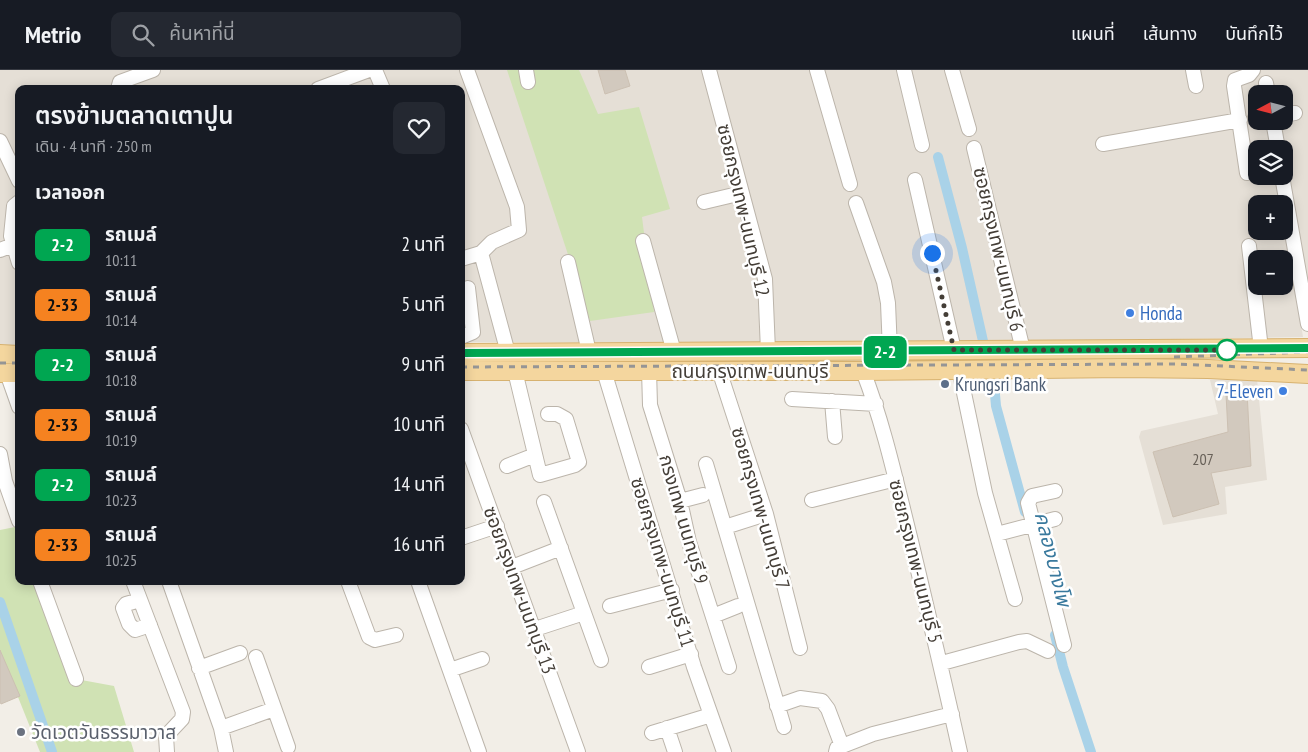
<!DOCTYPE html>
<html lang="th">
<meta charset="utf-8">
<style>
body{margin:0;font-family:"PT Sans Narrow","Noto Sans Thai",sans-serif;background:#242831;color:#f1f3f6;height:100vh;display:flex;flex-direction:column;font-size:19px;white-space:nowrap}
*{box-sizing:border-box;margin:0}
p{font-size:16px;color:#9ea1a6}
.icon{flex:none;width:28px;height:28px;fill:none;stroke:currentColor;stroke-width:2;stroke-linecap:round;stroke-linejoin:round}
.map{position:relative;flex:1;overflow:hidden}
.sheet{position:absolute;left:15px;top:15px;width:450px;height:500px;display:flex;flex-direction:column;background:#171b24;border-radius:10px;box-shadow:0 2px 12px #0003}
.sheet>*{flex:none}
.badge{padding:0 10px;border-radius:8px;font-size:18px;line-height:32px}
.needle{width:32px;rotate:263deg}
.fabs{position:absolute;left:1248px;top:15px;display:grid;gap:10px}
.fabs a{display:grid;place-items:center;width:45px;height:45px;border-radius:10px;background:#171b24;box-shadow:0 2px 12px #0003;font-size:25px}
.you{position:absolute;width:25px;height:25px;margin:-12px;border:4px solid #fff;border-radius:50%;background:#1a73e8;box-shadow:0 0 0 8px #1a73e833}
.map>.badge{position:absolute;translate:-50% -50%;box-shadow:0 0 0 2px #fff}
h2{padding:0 20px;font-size:19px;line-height:45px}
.round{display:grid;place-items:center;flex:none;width:52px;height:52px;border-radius:10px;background:#242831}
.overview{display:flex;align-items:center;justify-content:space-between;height:85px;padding:0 20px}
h1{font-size:24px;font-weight:600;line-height:38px}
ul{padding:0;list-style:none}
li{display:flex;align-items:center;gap:15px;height:60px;padding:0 20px}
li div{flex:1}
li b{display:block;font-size:19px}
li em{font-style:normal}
li .badge{min-width:55px;font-weight:700;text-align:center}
header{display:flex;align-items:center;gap:30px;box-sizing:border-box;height:70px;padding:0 25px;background:#171b24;border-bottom:1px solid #363941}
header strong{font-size:24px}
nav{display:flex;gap:28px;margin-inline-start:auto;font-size:18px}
.search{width:350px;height:45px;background:#242831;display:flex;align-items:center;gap:12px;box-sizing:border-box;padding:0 18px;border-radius:10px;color:#9ea1a6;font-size:19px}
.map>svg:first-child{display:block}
</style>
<header>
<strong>Metrio</strong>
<div class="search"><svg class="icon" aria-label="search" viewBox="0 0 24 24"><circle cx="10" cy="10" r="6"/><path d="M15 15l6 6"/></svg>ค้นหาที่นี่</div>
<nav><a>แผนที่</a><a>เส้นทาง</a><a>บันทึกไว้</a></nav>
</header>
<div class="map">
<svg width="1308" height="682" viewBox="0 0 1308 682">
<rect width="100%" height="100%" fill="#f2eee7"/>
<path fill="#e5dfd6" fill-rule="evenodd" d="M0,0h1308v242h-9l4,25 -373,6 -469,-1v-253h-442v256l-19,1zM1256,24h28v27h-28zM1256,79h28v27h-28zM1256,134h28v27h-28zM1256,189h28v27h-28z
M1257,309l10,101 -42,7 2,27 -64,11 -24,-88 2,-6 77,-17 -8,-34z"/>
<path fill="#d0e2b4" d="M507,0h72l19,44 41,-7 31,102 -28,8 12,95 -64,9z
M15,457l4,11v43h15l42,98 38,7 20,66h-94l-40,-100v-122z"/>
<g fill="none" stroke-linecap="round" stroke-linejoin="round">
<path stroke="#a9d2e8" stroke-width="10" d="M938,87l24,91 21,93
M993,302l3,34 29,106
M0,532l52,150
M1055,565l8,32 28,85"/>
</g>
<path fill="#d2c9be" stroke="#ccc0b2" d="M598,0h27l5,16 -25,8z
M1247,322l4,74 -40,7 8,31 -46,13 -20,-65 75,-20 -2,-38z
M0,580l20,46 -19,8 -1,-2z"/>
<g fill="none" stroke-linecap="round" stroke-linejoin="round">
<g stroke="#bcb5ab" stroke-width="16">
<path id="minor" d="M375,0l8,19
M526,0l2,12
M709,0l56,209 3,72
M817,0l33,114
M904,0l18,75
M952,0l17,59
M1193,0l3,16
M1266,13l2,11
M118,19l2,-7 33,-12
M318,19l51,-19
M1284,45l11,-2
M1255,48h1
M1273,51l5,28
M0,71l19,40
M1103,74l137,-24
M974,78l49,202
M1247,103l-13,-87 1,-6 14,-5 4,-5
M1282,106l26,148
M915,110l39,170
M19,132l-5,4 -3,30 8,27
M704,132l38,-9
M856,133l28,79 4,21 2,48
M643,171l31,111
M1249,176l12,103
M0,180l13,-5
M481,183l27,100
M461,189l20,-6 11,-11 27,-12 -2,-23 -50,-137
M568,192l21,90
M461,267l12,-5 -5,-44
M959,299l26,124 30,106
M649,300l1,35 30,96 9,41 40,125
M719,300l47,144 34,134
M515,301l25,104 35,-10 4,-3 -13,-43 -9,-5h-9
M604,301l90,296 30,85
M863,301c21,54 33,110 47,166 17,71 34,143 50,215
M7,303l12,34
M792,329l84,5
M832,331l3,36
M461,359l117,323
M0,384l5,27 14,40
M706,394l78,263
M507,396l28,-11
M1055,421l-23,5 -4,7 36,142
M812,430l84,-21
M680,431l23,-6
M544,432l57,158
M725,457l41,-13
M997,464l58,-15
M461,468l36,-12
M512,497l49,-19
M40,511l36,98
M133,511l50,131 -1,7 -16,17 1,16
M169,511l52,147 5,24
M348,511l21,56 6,3 21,-5
M418,511l61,171
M140,530l-14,4 -3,4 6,16 6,6 15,-5
M610,536l62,-16
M713,546l25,-10
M535,559l49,-16
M256,587l32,90
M942,593l77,-21 8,-1 21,10
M649,597l42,-13
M199,598l41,-15
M450,600l32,-11
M777,636l23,-8 22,3 6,8 14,37
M221,658l53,-19
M667,658l8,24
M652,663l59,-18
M836,682l1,-4 36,-14 79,-20"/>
</g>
<g stroke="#d7b270" stroke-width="20">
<path id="major" d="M461,283l847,-5
M0,284l19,1
M461,301h402l261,-3 84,1 100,5
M0,303h19"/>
</g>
<use href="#minor" stroke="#fff" stroke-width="14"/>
<use href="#major" stroke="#f4d69e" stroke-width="18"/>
<path stroke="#959595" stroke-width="3" stroke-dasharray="6 6" stroke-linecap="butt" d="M1174,287l134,-5
M0,293h19
M461,297l717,-3 130,6"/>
</g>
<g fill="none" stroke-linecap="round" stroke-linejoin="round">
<g stroke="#fff" stroke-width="11">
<path id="line" d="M461,283l847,-5"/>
</g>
<use href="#line" stroke="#00a651" stroke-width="8"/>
<path stroke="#443e37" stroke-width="5" stroke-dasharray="0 9" d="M932,183l22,97h276h-3"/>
</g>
<g fill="#3f7fe0" stroke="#fff" stroke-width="2">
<circle cx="1130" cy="243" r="5"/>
<circle cx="1283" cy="321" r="5"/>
</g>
<circle fill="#fff" stroke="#00a651" stroke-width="2.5" cx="1227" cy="280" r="10"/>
<circle fill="#5c6f8a" stroke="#fff" stroke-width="2" cx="945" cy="314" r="5"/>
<circle fill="#6b7280" stroke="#fff" stroke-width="2" cx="21" cy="662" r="5"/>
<g text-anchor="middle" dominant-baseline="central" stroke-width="5" stroke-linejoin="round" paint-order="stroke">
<g font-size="16" fill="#686159">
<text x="1203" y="389">207</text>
</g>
<g font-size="19" fill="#443e37" stroke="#fff">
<text transform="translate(744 140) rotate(77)">ซอยกรุงเทพ-นนทบุรี 12</text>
<text transform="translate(999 179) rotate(77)">ซอยกรุงเทพ-นนทบุรี 6</text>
<text x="750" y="301">ถนนกรุงเทพ-นนทบุรี</text>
<text transform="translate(761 438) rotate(74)">ซอยกรุงเทพ-นนทบุรี 7</text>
<text transform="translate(684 449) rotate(74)">กรงเทพ นนทบุรี 9</text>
<text transform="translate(916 491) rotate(76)">ซอยกรุงเทพ-นนทบุรี 5</text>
<text transform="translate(663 492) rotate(73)">ซอยกรุงเทพ-นนทบุรี 11</text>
<text transform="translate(520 520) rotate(70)">ซอยกรุงเทพ-นนทบุรี 13</text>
</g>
<g font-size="19" fill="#366cbe" stroke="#fff" text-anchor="start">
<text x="1140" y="243">Honda</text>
<text x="1273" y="321" text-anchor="end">7-Eleven</text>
</g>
<g font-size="19" fill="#4e5e75" stroke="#fff" text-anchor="start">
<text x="955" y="314">Krungsri Bank</text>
</g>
<g font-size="19" fill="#5b616d" stroke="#fff" text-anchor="start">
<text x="31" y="662">วัดเวตวันธรรมาวาส</text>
</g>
<g font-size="20" font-style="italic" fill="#39799d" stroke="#fff">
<text transform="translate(1053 489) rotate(76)">คลองบางโพ</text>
</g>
</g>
</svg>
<div class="fabs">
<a><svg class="needle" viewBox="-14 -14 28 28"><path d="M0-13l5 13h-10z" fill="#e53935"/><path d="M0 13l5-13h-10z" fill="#9ea1a6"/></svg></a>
<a><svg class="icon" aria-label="layers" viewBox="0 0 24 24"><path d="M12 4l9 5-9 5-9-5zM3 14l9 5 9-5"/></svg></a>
<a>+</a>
<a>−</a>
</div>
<div class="you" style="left:932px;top:183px"></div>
<b class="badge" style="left:885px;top:282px;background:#00a651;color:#fff">2-2</b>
<section class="sheet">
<div class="overview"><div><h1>ตรงข้ามตลาดเตาปูน</h1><p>เดิน · 4 นาที · 250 m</p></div><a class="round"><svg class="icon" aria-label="heart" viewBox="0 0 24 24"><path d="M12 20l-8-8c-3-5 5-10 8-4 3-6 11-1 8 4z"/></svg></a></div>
<h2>เวลาออก</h2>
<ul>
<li><span class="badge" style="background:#00a651;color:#fff">2-2</span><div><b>รถเมล์</b><p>10:11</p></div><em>2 นาที</em></li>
<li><span class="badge" style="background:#f58220;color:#111">2-33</span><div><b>รถเมล์</b><p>10:14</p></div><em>5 นาที</em></li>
<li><span class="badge" style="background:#00a651;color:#fff">2-2</span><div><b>รถเมล์</b><p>10:18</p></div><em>9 นาที</em></li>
<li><span class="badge" style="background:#f58220;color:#111">2-33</span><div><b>รถเมล์</b><p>10:19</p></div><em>10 นาที</em></li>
<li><span class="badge" style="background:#00a651;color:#fff">2-2</span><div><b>รถเมล์</b><p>10:23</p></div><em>14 นาที</em></li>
<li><span class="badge" style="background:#f58220;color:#111">2-33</span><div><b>รถเมล์</b><p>10:25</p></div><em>16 นาที</em></li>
</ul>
</section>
</div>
